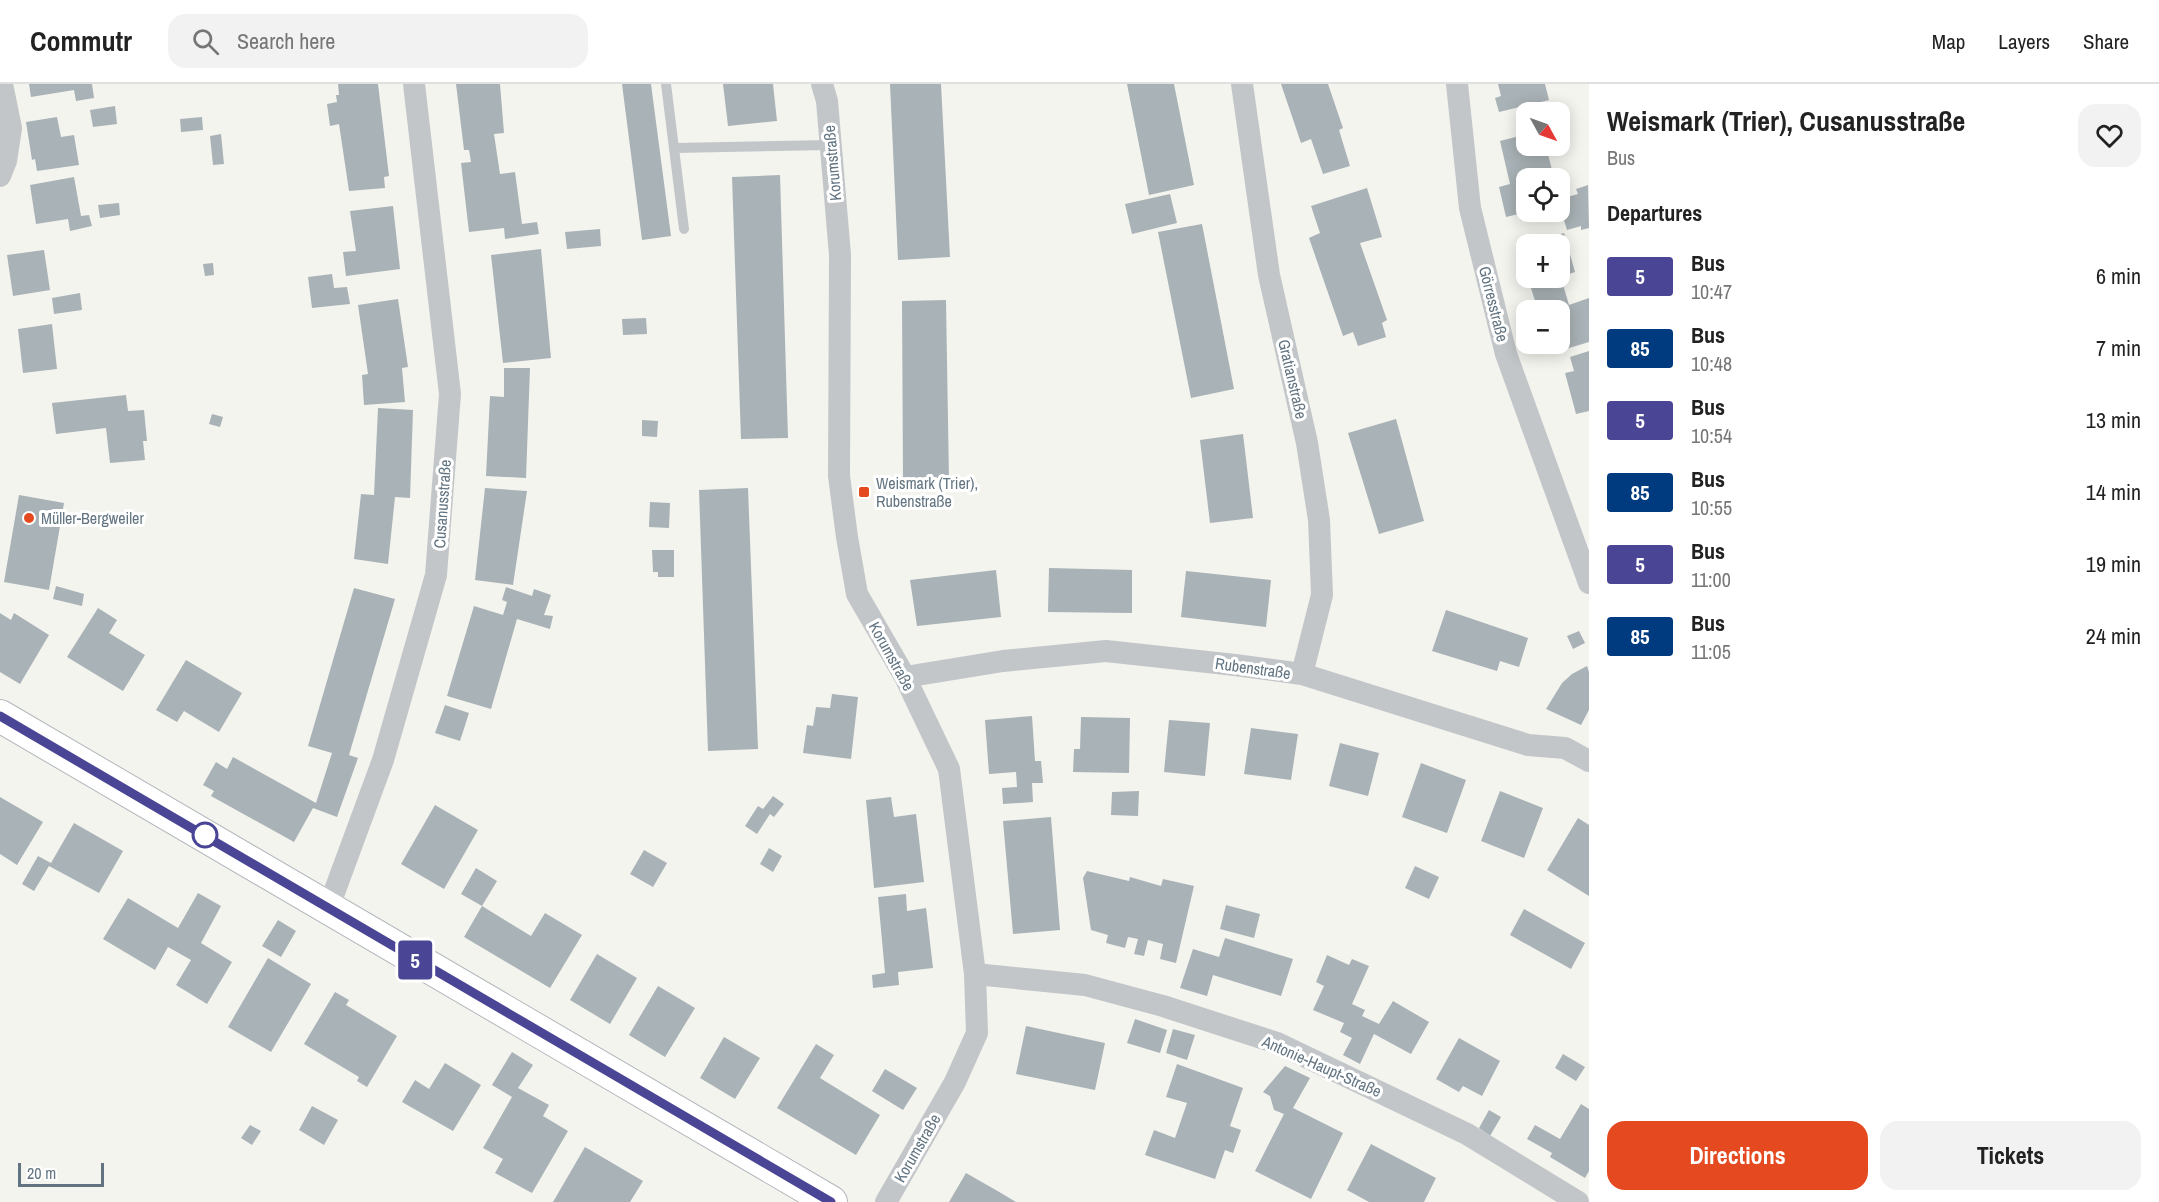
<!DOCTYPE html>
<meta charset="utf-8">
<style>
body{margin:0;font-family:"Archivo Narrow",sans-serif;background:#f2f2f2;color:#222;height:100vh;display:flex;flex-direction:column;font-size:22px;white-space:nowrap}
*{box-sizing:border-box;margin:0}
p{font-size:20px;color:#767676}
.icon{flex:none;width:33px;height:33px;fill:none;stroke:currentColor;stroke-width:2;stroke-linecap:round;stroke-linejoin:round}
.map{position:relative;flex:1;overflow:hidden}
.panel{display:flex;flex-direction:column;background:#fff;width:570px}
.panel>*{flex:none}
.badge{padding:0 12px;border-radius:4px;font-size:21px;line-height:39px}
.needle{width:39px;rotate:130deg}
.controls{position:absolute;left:1516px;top:18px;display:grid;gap:12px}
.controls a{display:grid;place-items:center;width:54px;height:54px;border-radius:12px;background:#fff;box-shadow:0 3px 15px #0003;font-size:30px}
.scale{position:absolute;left:18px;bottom:15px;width:86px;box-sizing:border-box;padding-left:6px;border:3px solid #627481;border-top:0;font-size:16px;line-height:21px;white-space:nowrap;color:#627481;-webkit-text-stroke:4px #fff;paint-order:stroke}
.map>.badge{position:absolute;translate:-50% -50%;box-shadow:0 0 0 3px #fff}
h2{padding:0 18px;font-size:22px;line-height:54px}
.round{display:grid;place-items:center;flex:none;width:63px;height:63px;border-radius:18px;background:#f2f2f2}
.overview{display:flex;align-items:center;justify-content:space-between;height:102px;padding:0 18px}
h1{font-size:28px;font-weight:800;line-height:45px}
.button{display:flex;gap:12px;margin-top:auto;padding:12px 18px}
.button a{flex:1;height:69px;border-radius:18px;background:#e4491f;color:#fff;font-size:24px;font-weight:800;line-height:69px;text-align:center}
.button a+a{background:#f2f2f2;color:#222}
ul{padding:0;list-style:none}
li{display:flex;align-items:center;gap:18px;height:72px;padding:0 18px}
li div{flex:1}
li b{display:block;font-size:22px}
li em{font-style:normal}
li .badge{min-width:66px;font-weight:700;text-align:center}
header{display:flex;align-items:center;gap:36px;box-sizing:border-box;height:84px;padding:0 30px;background:#fff;border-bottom:2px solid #e0e0e0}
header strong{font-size:28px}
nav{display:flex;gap:33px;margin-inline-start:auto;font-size:21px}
.search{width:420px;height:54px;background:#f2f2f2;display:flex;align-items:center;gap:15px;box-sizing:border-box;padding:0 21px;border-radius:18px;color:#767676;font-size:22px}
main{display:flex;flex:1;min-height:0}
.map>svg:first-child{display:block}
</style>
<header>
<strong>Commutr</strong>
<div class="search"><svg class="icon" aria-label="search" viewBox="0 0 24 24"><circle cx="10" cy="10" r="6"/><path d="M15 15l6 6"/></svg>Search here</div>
<nav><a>Map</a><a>Layers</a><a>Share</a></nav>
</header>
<main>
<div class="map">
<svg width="1589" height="1118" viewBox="0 0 1589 1118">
<rect width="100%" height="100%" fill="#f4f4ef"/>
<path fill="#a9b2b6" d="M29,0h63l2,14 -18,3 -2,-11 -43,7z
M338,0h40l11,92 -5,1 1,11 -36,3 -10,-67 -9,2 -3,-22 10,-2 -1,-7h3z
M456,0h44l4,49 -10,1 6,40 15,-2 7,52 15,-2 2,12 -34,5 -1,-11 -35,4 -8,-69 10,-1 -2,-12h-5z
M622,0h29l20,152 -29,4z
M723,0h50l4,37 -49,5z
M890,0h51l9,173 -52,3z
M1127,0h47l20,101 -45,10z
M1281,0h47l15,44 -4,2 11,36 -27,8 -12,-35 -10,4z
M1498,0h47l4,16 -50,12 -4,-14 6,-2z
M115,22l2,18 -24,3 -3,-17z
M57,33l4,20 13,-2 5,30 -42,6 -2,-12 -3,1 -6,-38z
M202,33l1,13 -22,2 -1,-13z
M221,50l3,30 -11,1 -3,-29z
M1527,50v12h19l7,28 -29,7 3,14v17l-21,5 -7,-30 11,-3 -10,-43z
M780,91l8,263 -47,1 -9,-262z
M74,93l7,39 8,-1 3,11 -22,5 -2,-12 -32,5 -6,-39z
M1588,101l1,43 -8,2v-4l-14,4 -7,-23v-8l18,-5 -2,-5z
M1367,104l15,49 -22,6 27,77 -5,3 4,14 -28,9 -5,-14 -10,4 -34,-98 11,-5 -9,-27z
M1170,110l7,29 -45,11 -7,-30z
M119,119l1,12 -20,3 -2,-13z
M393,122l7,63 -54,7 -3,-24 13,-1 -6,-40z
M1202,140l32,165 -43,9 -33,-166z
M600,145l1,17 -34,3 -2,-17z
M1564,149l11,39 -15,5v-33h-31z
M541,165l10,109 -48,5 -12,-108z
M44,166l6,40 -37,6 -6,-41z
M213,179l1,12 -9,1 -2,-12z
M332,190l2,14 13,-1 3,17 -38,4 -4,-31z
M1533,194h28l8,27 20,-7v44l-33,10 -3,-8h7v-34h-22l-8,-25 4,-1z
M80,209l2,17 -28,4 -2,-16z
M398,215l10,68 -6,1 3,34 -41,3 -2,-30 6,-1 -10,-69z
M946,216l3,181 -46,1 -1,-181z
M646,234l1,16 -24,1 -1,-16z
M52,240l5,45 -34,4 -5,-44z
M1589,267v60l-13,3 -11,-41 9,-2 -4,-14z
M504,284h26l-4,110 -40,-2 4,-80 14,1z
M126,311l2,16 16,-1 3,31h-4l2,19 -35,3 -4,-35 -50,6 -4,-31z
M378,324l35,2 -3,88 -15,-1 -7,67 -34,-5 7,-65 13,1z
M212,330l11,3 -3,10 -11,-3z
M1396,335l28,102 -45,13 -31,-101z
M642,336l16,1 -1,16 -15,-1z
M1243,350l10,84 -43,5 -10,-83z
M485,404l42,3 -14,94 -38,-5z
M748,404l10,261 -50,2 -9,-261z
M19,411l45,8 -15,87 -45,-8z
M650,418l20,1 -1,25 -20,-1z
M652,466h22v27h-16v-5h-5z
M1049,484l83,2v43l-84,-1z
M996,486l5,47 -84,9 -7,-46z
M1186,487l85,9 -5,47 -85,-10z
M56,502l28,8 -2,12 -29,-7z
M506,503l26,9 2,-7 17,6 -7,20 9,1 -3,13 -33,-10 -26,90 -44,-13 27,-90 29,9 4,-13 -5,-2z
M354,504l41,11 -46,156 9,3 -21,59 -24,-9 -19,34 -83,-46 3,-5 -11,-6 13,-23 11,7 6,-12 83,46 16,-50 -24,-7z
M98,524l19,12 -8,13 36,22 -22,36 -56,-34z
M1446,526l82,28 -9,29 -19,-6 -3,10 -65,-20z
M0,529l11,7 3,-7 35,22 -29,49 -20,-12z
M1579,547l6,12 -12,6 -6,-13z
M186,576l56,33 -23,39 -35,-21 -7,11 -21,-12z
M1587,582l2,6v38l-8,15 -35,-16 16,-26 10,-9z
M832,610l26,3 -7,62 -48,-6 4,-28 6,1 3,-19 14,1z
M445,621l24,8 -9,28 -25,-8z
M1032,632l3,45h6l2,22h-11l1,19 -30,2 -1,-16 15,-1 -1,-15 -27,2 -4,-54z
M1081,633l49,1 -1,55 -56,-1 1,-23h6z
M1169,636l41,3 -5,53 -41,-4z
M1251,644l47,6 -7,46 -47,-6z
M1340,659l39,10 -11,43 -39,-10z
M1421,679l45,17 -19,53 -45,-16z
M1139,707l-1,25 -27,-1 1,-23z
M1500,707l43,17 -19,50 -43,-17z
M773,712l11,8 -10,13 -4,-3 -13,20 -12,-8 13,-20 5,3z
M0,713l43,25 -26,43 -17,-11z
M891,713l3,20 22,-3 8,68 -50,6 -8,-88z
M435,721l43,25 -34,59 -43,-25z
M1051,733l9,113 -47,4 -10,-113z
M1578,734l11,7v71l-42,-26z
M74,739l49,28 -24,42 -50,-27 -15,25 -12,-7 16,-28 13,7z
M769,764l13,8 -9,16 -13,-8z
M644,766l23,13 -14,24 -23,-13z
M1415,782l24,11 -10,22 -24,-11z
M476,784l21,13 -15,25 -21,-12z
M1087,787l42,10 1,-4 31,9 2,-7 31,7 -18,77 -16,-4 3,-15 -15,-4 -4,16 -10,-2 4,-15 -10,-2 -3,11 -19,-5 2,-8 -17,-5 -8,-52z
M198,809l23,13 -20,37 31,19 -25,42 -31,-19 15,-25 -23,-13 -13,23 -52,-31 25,-41 50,30z
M906,810l1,17 19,-3 7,60 -35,4 1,13 -26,3 -1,-13 13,-2 -7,-76z
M1226,821l34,9 -6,24 -34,-9z
M482,822l49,30 14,-23 37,22 -32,53 -86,-51z
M1524,825l61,34 -14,26 -61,-34z
M278,836l18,11 -15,26 -19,-11z
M1225,854l68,21 -12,37 -68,-21 -6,21 -27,-8 13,-39 26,8z
M597,870l40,24 -27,46 -40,-24z
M1327,871l22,10 3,-6 17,7 -17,38 13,6 -3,6 17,8 14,-23 36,21 -18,32 -37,-20 -14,30 -17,-9 9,-17 -12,-6 4,-9 -31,-13 11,-24 -8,-4z
M268,874l43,26 -40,68 -43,-25z
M658,902l37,22 -30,49 -36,-22z
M335,908l14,8 -3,5 51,31 -30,51 -10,-6 2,-4 -55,-33z
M1135,935l32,11 -7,23 -33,-10z
M1026,942l79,17 -10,47 -79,-16z
M1173,945l22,6 -8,25 -21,-7z
M724,953l36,21 -25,41 -35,-21z
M1459,954l41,23 -18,35 -19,-10 -4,6 -23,-13z
M816,960l18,11 -14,23 60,37 -24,40 -79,-47z
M512,968l21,13 -15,23 31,17 -6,11 25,15 -36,62 -37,-20 8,-14 -20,-11 29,-51 -20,-12z
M1563,970l22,13 -9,14 -21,-13z
M445,979l36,22 -28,46 -51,-29 13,-22 14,9z
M1177,980l66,24 -13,38 11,4 -8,23 -8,-3 -10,29 -70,-24 9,-25 21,8 12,-35 -21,-6z
M1285,982l25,12 -17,30 50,25 -32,66 -56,-28 29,-57 -10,-4 -4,-14 -7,-4z
M885,985l32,19 -14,22 -31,-19z
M1581,1020l8,5v62l-4,7 -35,-21 2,-4 -25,-14 8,-14 25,14z
M312,1022l26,14 -14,25 -25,-15z
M1489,1026l12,7 -11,19 -11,-8z
M250,1041l11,6 -9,14 -11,-7z
M1371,1060l65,34 -12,24h-55l-22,-12z
M585,1063l58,34 -13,21h-77z
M966,1089l35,20 15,9h-67z"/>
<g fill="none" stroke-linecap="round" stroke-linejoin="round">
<g stroke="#b2b8bc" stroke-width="34">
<path id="secondary" d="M0,632l831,486"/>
</g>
<path stroke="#c3c6c9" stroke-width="10" d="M666,0l18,145
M674,64l157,-3"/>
<path stroke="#c3c6c9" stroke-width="22" d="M822,0l5,17 13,154 -1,221 8,61 10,57 48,83 44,92 26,205 2,59 -22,49 -69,120
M1242,0l27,191 38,168 12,77 3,75 -20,79
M1457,0l13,124 36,146 83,229
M0,92l6,-15 5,-33 -9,-44
M905,593l98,-16 103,-10 129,14 67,9 226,71 37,3 24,13
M328,825l55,-149 53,-185 14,-181 -36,-310
M975,890l110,11 78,21 114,37 190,91 111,68"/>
<use href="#secondary" stroke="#fff" stroke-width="32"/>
</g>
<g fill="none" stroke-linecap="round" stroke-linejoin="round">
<g stroke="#fff" stroke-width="14">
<path id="line" d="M0,632l831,486"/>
</g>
<use href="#line" stroke="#4a4594" stroke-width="9"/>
</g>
<g fill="#e4491f" stroke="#fff" stroke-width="2">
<rect x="858" y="402" width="12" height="12" rx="3"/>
<circle cx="29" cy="434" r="6"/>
</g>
<circle fill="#fff" stroke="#4a4594" stroke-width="3" cx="205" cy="751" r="12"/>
<g text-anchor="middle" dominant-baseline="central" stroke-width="6" stroke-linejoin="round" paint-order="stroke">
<g font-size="16" fill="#627481" stroke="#fff">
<text transform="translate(832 79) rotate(-95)">Korumstraße</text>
<text transform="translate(1494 220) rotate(76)">Görresstraße</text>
<text transform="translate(1293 295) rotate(77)">Gratianstraße</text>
<text transform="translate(442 420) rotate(-86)">Cusanusstraße</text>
<text transform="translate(892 572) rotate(61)">Korumstraße</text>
<text transform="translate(1253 584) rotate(8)">Rubenstraße</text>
<text transform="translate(1322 982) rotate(24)">Antonie-Haupt-Straße</text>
<text transform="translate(917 1064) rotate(-60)">Korumstraße</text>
</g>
<g font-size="16" fill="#627481" stroke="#fff" text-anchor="start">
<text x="876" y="399">Weismark (Trier),<tspan x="876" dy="18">Rubenstraße</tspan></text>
<text x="41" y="434">Müller-Bergweiler</text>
</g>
</g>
</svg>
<div class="controls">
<a><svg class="needle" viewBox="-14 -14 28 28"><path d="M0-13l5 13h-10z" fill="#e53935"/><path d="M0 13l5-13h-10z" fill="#767676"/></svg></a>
<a><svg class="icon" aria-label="locate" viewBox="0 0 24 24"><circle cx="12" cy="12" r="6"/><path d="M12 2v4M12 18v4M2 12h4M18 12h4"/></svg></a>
<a>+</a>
<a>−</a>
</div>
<div class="scale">20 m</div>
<b class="badge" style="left:415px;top:876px;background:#4a4594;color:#fff">5</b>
</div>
<section class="panel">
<div class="overview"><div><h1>Weismark (Trier), Cusanusstraße</h1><p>Bus</p></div><a class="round"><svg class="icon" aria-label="heart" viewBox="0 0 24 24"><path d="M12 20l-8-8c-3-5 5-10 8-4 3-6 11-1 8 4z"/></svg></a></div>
<h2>Departures</h2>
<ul>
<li><span class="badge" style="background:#4a4594;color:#fff">5</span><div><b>Bus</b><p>10:47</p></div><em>6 min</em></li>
<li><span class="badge" style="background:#003b80;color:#fff">85</span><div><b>Bus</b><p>10:48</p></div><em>7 min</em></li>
<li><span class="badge" style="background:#4a4594;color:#fff">5</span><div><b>Bus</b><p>10:54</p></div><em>13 min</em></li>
<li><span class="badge" style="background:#003b80;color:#fff">85</span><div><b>Bus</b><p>10:55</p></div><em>14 min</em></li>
<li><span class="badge" style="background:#4a4594;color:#fff">5</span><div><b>Bus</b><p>11:00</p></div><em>19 min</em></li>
<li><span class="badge" style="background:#003b80;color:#fff">85</span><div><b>Bus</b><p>11:05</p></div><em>24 min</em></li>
</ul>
<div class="button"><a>Directions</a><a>Tickets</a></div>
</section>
</main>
